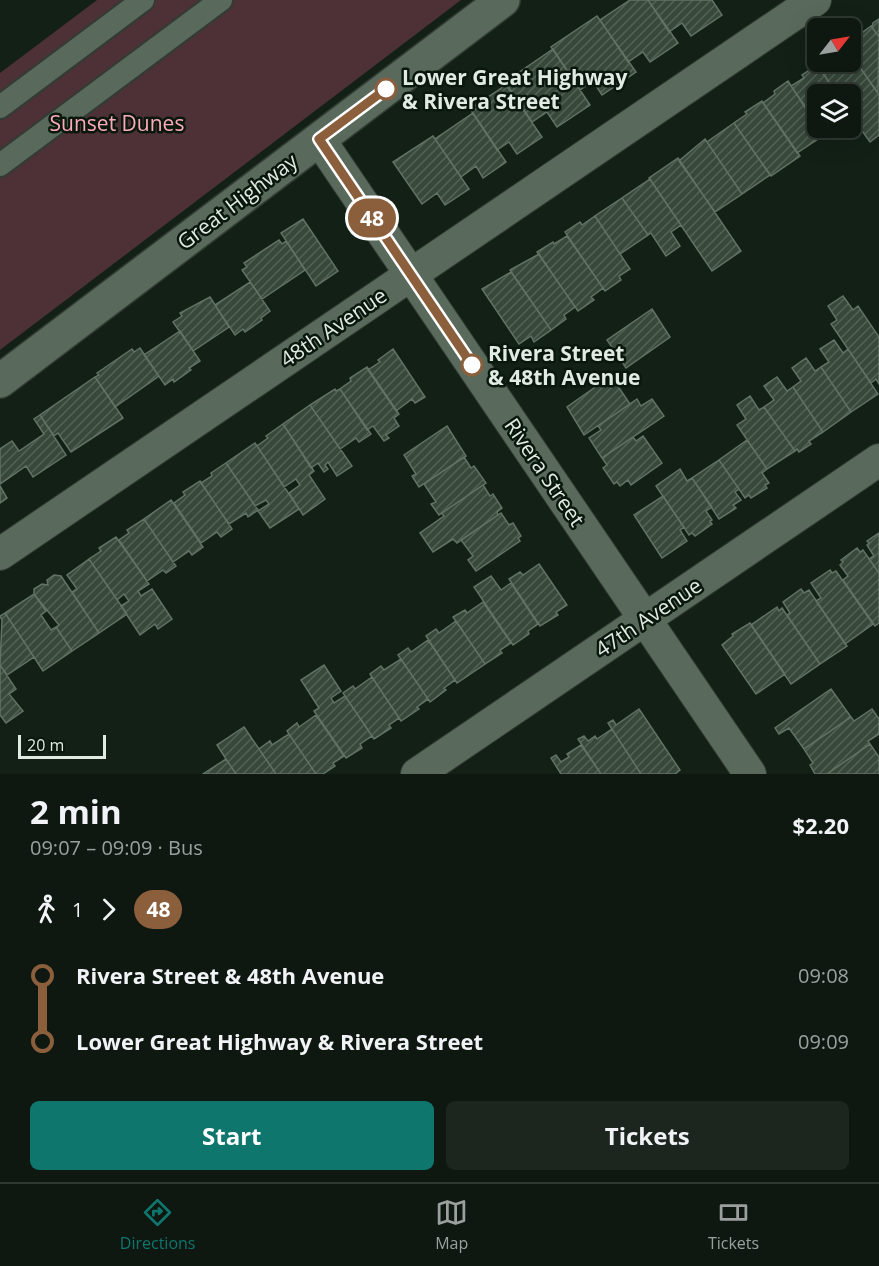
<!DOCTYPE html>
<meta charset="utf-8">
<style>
body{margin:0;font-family:"Open Sans",sans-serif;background:#1c251e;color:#f1f3f6;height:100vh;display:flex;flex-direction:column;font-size:22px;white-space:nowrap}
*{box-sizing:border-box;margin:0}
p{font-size:20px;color:#9ba09f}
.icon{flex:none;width:33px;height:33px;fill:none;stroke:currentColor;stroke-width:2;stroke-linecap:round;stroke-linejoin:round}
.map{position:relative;height:774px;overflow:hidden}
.sheet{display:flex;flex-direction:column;background:#0e1810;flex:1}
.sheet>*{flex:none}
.badge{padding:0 12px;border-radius:20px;font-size:21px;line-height:39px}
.needle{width:39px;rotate:59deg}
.fabs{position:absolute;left:807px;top:18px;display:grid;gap:12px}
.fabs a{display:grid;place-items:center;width:54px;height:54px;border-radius:9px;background:#0e1810;box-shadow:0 6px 24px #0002,0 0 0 2px #2e3730;font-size:30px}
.scale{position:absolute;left:18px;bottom:15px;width:88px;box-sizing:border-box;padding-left:6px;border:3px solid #e1ebe3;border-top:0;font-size:16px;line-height:21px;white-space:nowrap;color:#e1ebe3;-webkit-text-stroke:4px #09170d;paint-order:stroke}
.map>.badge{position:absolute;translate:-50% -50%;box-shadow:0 0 0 3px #fff}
.legs{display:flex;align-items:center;gap:9px;height:66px;padding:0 30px;font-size:20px}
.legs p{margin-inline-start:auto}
.summary{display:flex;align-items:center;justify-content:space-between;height:102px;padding:0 30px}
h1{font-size:33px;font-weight:700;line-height:45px}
.cta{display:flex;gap:12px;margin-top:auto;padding:12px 30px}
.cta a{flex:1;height:69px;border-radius:9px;background:#0f766e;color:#fff;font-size:24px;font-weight:700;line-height:69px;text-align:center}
.cta a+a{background:#1c251e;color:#f1f3f6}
ul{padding:0 30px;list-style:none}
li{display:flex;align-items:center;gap:21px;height:66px;font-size:22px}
li i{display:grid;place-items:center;width:9px;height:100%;margin:0 8px;background:currentColor}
li i::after{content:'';width:15px;height:15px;margin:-8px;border:4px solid;border-radius:50%;background:#0e1810}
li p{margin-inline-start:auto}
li:first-child i{background:linear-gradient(#0000 50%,currentColor 0)}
li:last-child i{background:linear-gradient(currentColor 50%,#0000 0)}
.dock{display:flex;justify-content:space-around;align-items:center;height:84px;border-top:2px solid #2e3730;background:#0e1810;font-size:16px;color:#9ba09f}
.dock a{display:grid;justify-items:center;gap:3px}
.dock .on{color:#0f766e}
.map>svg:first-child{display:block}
</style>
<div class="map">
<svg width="879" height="774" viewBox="0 0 879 774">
<defs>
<pattern id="building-hatch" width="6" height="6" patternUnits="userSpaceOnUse" patternTransform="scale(1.5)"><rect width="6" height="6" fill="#38483b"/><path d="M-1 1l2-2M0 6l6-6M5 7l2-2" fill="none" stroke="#546357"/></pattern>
</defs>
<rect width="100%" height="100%" fill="#122016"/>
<path fill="#4d3137" d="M97,0h364l-461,350v-277z"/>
<path fill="url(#building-hatch)" stroke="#627366" stroke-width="1.5" d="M630,0h18l30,43 -28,19 -7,-10 -15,10 -28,-42z
M648,0h64l10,15 -31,21 -9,-13 -13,9z
M597,16l39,56 -34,23 -9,-14 -13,9 -29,-43z
M879,19v18l-7,-10 1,-4z
M871,26l8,11 -1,56 -28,-40v-8l11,-7 -2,-3z
M553,49l37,56 -33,22 -10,-15 -15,10 -27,-40z
M850,53l29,42v40l-9,7 -20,-28v-20h-13l-18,-27 8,-5h23z
M817,65l20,29h-19v31l-27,-39 13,-8 -2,-3z
M788,81l30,47 6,7 -27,18 -34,-50 12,-9 -1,-3z
M506,85l36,52 -25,17 -8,-12 -12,8 -27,-41z
M762,101l38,55 -29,20 -37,-53 13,-9 -2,-2z
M473,113l33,49 -23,16 -7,-12 -15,11 -26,-38z
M734,123l36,52 -28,19 -35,-52z
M819,128h23l-16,10z
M433,136l36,53 -24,16 -8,-12 -15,11 -29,-42z
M705,139l37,55 -27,18 -36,-51z
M678,158l63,93 -29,20 -63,-93z
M650,179l31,46 -10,7 9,14 -14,10 -15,-23 -3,2 -26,-37z
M622,198l26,37 -28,19 -25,-38z
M595,216l35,53 -11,7 2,4 -16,11 -40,-59 15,-10 2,3z
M303,219l35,52 -22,15 -35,-53z
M567,236l36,52 -12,9 3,3 -16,11 -41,-59 16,-10 1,2z
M279,240l3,4 4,-3 19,29 -43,29 -20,-29 5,-3 -3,-4z
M539,254l36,53 -11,8 2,4 -15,11 -41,-60z
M511,272l40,58 -17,12 -3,-6 -12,8 -37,-55z
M250,282l20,29 -9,7 1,2 -17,12 -2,-3 -8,6 -20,-30z
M843,296l10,14 5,-4 21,31v47l-3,-5 -5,4 -40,-59 6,-4 -9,-14z
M210,297l19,30 -36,24 -20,-29 9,-6 -2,-3z
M652,309l18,28 -44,31 -19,-28z
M180,331l20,30 -11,7 2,2 -17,12 -1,-3 -8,6 -21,-30z
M834,340l9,13 5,-4 30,45 -27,18 -30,-45 8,-5 -9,-13z
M140,348l19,28 -44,31 -20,-30 4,-2 -2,-2 35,-24 2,3z
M393,349l32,48 -10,6 -3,-4 -16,12 -28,-41 12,-8 -2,-2z
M806,358l9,13 6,-4 30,45 -28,20 -30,-45 8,-6 -9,-13z
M367,367l32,47 -5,4 5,8 -13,9 3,3 -5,3 -11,-15 -6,4 -27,-41 11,-8 -1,-3z
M611,376l19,28 -46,31 -17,-28z
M95,377l28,41 -52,34 -13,-19 -4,3 -14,-21z
M777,377l10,14 6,-4 30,45 -14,9 2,3 -12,8 -2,-3 -2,2 -31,-44 10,-7 -10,-14z
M335,389l1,2 4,-2 31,45 -12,8 -3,-4 -16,11 -30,-44z
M750,396l9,14 5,-3 31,44 -28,18 -30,-44 9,-6 -9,-14z
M637,399l4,7 11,-7 12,17 -62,42 -13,-20 12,-8 -3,-4z
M310,405l42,61 -15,10 -9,-14 -3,3 3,4 -4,3 -6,-9 -7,5 -28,-44z
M40,415l26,40 -33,22 -7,-11 -26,18v-35l12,-8 7,10 25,-17 -10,-15z
M283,424l31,47 -5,4 16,24 -22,16 -14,-22 11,-8 -4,-6 -12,8 -27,-41 11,-8 -2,-2z
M447,426l19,30 -47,31 -7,-11 4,-2 -12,-19z
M643,436l19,27 -31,22 -3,-5 -8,6 -3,-4 -3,2 -11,-16 4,-3 -5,-7 31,-21 3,4z
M747,440l20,29 -5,4 7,10 -4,2 2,3 -16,10 -2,-3 -4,3 -26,-38z
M255,443l44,66 -29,19 -12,-17 11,-7 -3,-4 -11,6 -29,-43z
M464,457l7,11 3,-2 12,17 -47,32 -8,-11 5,-2 -12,-18z
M719,460l20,29 -4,3 6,8 -8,5 3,3 -17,11 -27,-41z
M226,463l32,47 -10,7 -2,-4 -17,11 -28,-41 11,-7 -1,-3z
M680,469l7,12 5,-3 20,29 -6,4 6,9 -2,1 2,3 -17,12 -3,-3 -3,2 -33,-49z
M200,481l32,48 -11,8 -4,-5 -16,11 -27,-40 11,-8 -2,-3z
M483,485l7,11 3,-2 9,14 -5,4 1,3 -41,28 -4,-4 -20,13 -13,-19 24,-17 -2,-3z
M0,486l7,12 -7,5z
M663,496l21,31 -4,3 7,11 -25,17 -28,-43z
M171,500l32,47 -11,8 -3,-4 -16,11 -29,-43z
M501,513l8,12 4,-2 8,13 -3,2 2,3 -44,30 -8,-11 5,-4 -12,-16z
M144,519l32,47 -10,7 -3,-3 -16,11 -28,-41 10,-7 -2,-3z
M879,533v40l-10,-14 5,-3 -7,-11 2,-2 -2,-2z
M116,537l33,47 -11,7 3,5 11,-7 20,30 -14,10 -3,-5 -15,11 -19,-29 8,-5 -5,-7 -7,6 -28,-41 12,-8 -2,-3z
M857,548l3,4 3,-2 16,23v50l-4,3 -32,-46 5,-4 -8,-11 3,-3 -2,-2z
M89,559l38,55 -28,19 -27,-41 5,-3 -10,-14z
M539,564l28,41 -11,7 2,3 -18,11 -31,-47 11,-7 3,3z
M830,570l2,3 4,-2 37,53 -28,20 -29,-43 5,-3 -10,-15z
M54,575l7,1 38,57 -27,18 -16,-24 3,-2 -25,-31v-5l8,-5 6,1 -1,-5z
M491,576l10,14 10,-7 27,41 -10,7 1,3 -16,11 -39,-58z
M801,589l3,4 5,-3 38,56 -27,18 -33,-49 3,-2 -7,-11z
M34,594l12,17 -5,4 10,15 5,-3 16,24 -29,20 -38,-58z
M483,602l28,41 -11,7 2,3 -17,11 -32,-47 12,-7 2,3z
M777,607l2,4 3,-3 38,56 -29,20 -40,-59z
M5,613l29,44 -27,18 -7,-10 2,-45 -2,-4z
M456,621l29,43 -28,19 -31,-47 10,-7 3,4z
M750,623l35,51 -29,20 -34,-49 11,-9 -1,-2z
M428,640l27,40 -11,8 2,2 -16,12 -32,-47 10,-7 3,4z
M401,659l27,40 -11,8 2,2 -18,12 -31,-47 11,-8 3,4z
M0,665l16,24 -7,5 14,17 -17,12 -6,-8z
M324,665l17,26 -10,7 3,5 11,-7 27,40 -12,8 2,4 -16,10 -32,-47 5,-3 -18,-28z
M372,677l27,41 -10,7 2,3 -17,11 -31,-46 10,-7 2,3z
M831,689l20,28 -47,32 -15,-21 -10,6 -4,-6z
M639,709l41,61 -5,4h-34l-33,-51 5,-3 3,5z
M872,709l7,10v15l-11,7 2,3 -43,30h-12l-5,-9 3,-2 -9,-14 47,-32 3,4z
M316,715l28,41 -11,7 2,3 -12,8h-7l-29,-43 10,-8 2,4z
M244,727l15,22 17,25h-40l-10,-15 -9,-14z
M612,729l29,45h-40l-23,-35 6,-3 4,5 7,-5 2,3z
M289,734l27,40h-40l-17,-25 11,-8 2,4z
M870,744l9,13v17h-52z
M581,745l20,29h-40l-10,-16 5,-3 5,7 8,-5 -2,-3z
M226,759l10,15h-33z"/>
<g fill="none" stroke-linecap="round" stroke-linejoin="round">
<g stroke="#323c34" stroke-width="26">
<path id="pedestrian" d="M0,107l143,-107
M0,165l221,-165"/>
</g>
<g stroke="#323c34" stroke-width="34">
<path id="minor" d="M319,139l431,635
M0,554l815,-554
M417,774l462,-314"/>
</g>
<g stroke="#323c34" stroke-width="36">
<path id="tertiary" d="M0,381l503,-381"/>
</g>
<use href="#pedestrian" stroke="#596a5c" stroke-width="22"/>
<use href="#minor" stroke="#596a5c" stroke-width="32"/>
<use href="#tertiary" stroke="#596a5c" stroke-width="33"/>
</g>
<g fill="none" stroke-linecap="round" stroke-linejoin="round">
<g stroke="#fff" stroke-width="14">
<path id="line-1" d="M386,89l-67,50 153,226"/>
</g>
<use href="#line-1" stroke="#8b5e3c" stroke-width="9"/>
</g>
<g fill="#fff" stroke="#8b5e3c" stroke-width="3">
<circle cx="386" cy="89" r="10"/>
<circle cx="472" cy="365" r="10"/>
</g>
<g text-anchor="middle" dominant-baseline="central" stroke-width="5" stroke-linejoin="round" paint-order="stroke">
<g font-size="21" font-weight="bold" fill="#e1ebe3" stroke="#09170d" text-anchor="start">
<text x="402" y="77">Lower Great Highway<tspan x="402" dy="24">&amp; Rivera Street</tspan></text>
<text x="488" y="353">Rivera Street<tspan x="488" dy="24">&amp; 48th Avenue</tspan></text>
</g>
<g font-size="21" fill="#fdaabc" stroke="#09170d">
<text x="117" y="123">Sunset Dunes</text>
</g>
<g font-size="21" fill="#e1ebe3" stroke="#09170d">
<text transform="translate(237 201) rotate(-37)">Great Highway</text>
<text transform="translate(333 327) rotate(-34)">48th Avenue</text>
<text transform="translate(545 472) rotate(56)">Rivera Street</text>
<text transform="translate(648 617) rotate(-34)">47th Avenue</text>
</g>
</g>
</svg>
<div class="fabs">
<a><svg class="needle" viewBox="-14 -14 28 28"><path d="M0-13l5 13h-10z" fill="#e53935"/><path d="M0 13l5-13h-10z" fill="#9ba09f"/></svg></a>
<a><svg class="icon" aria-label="layers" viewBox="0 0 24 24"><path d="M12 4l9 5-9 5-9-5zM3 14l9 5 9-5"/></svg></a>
</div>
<div class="scale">20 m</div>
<b class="badge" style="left:372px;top:218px;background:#8b5e3c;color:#fff">48</b>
</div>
<section class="sheet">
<div class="summary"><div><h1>2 min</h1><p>09:07 – 09:09 · Bus</p></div><b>$2.20</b></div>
<div class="legs"><svg class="icon" aria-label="walk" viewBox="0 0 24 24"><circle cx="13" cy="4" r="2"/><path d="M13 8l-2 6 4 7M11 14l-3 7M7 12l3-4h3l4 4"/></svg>1<svg class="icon" aria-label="forward" viewBox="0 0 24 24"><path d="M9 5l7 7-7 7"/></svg><b class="badge" style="background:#8b5e3c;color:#fff">48</b></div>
<ul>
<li><i style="color:#8b5e3c"></i><b>Rivera Street &amp; 48th Avenue</b><p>09:08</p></li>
<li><i style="color:#8b5e3c"></i><b>Lower Great Highway &amp; Rivera Street</b><p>09:09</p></li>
</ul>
<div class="cta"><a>Start</a><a>Tickets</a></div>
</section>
<nav class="dock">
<a class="on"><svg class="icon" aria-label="directions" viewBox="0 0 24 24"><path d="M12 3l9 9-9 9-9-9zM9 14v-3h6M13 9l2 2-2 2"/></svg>Directions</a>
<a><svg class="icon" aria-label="map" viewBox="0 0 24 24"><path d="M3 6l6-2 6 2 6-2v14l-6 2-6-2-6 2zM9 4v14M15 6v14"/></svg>Map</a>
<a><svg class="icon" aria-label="tickets" viewBox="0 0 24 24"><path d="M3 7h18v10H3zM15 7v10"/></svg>Tickets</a>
</nav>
